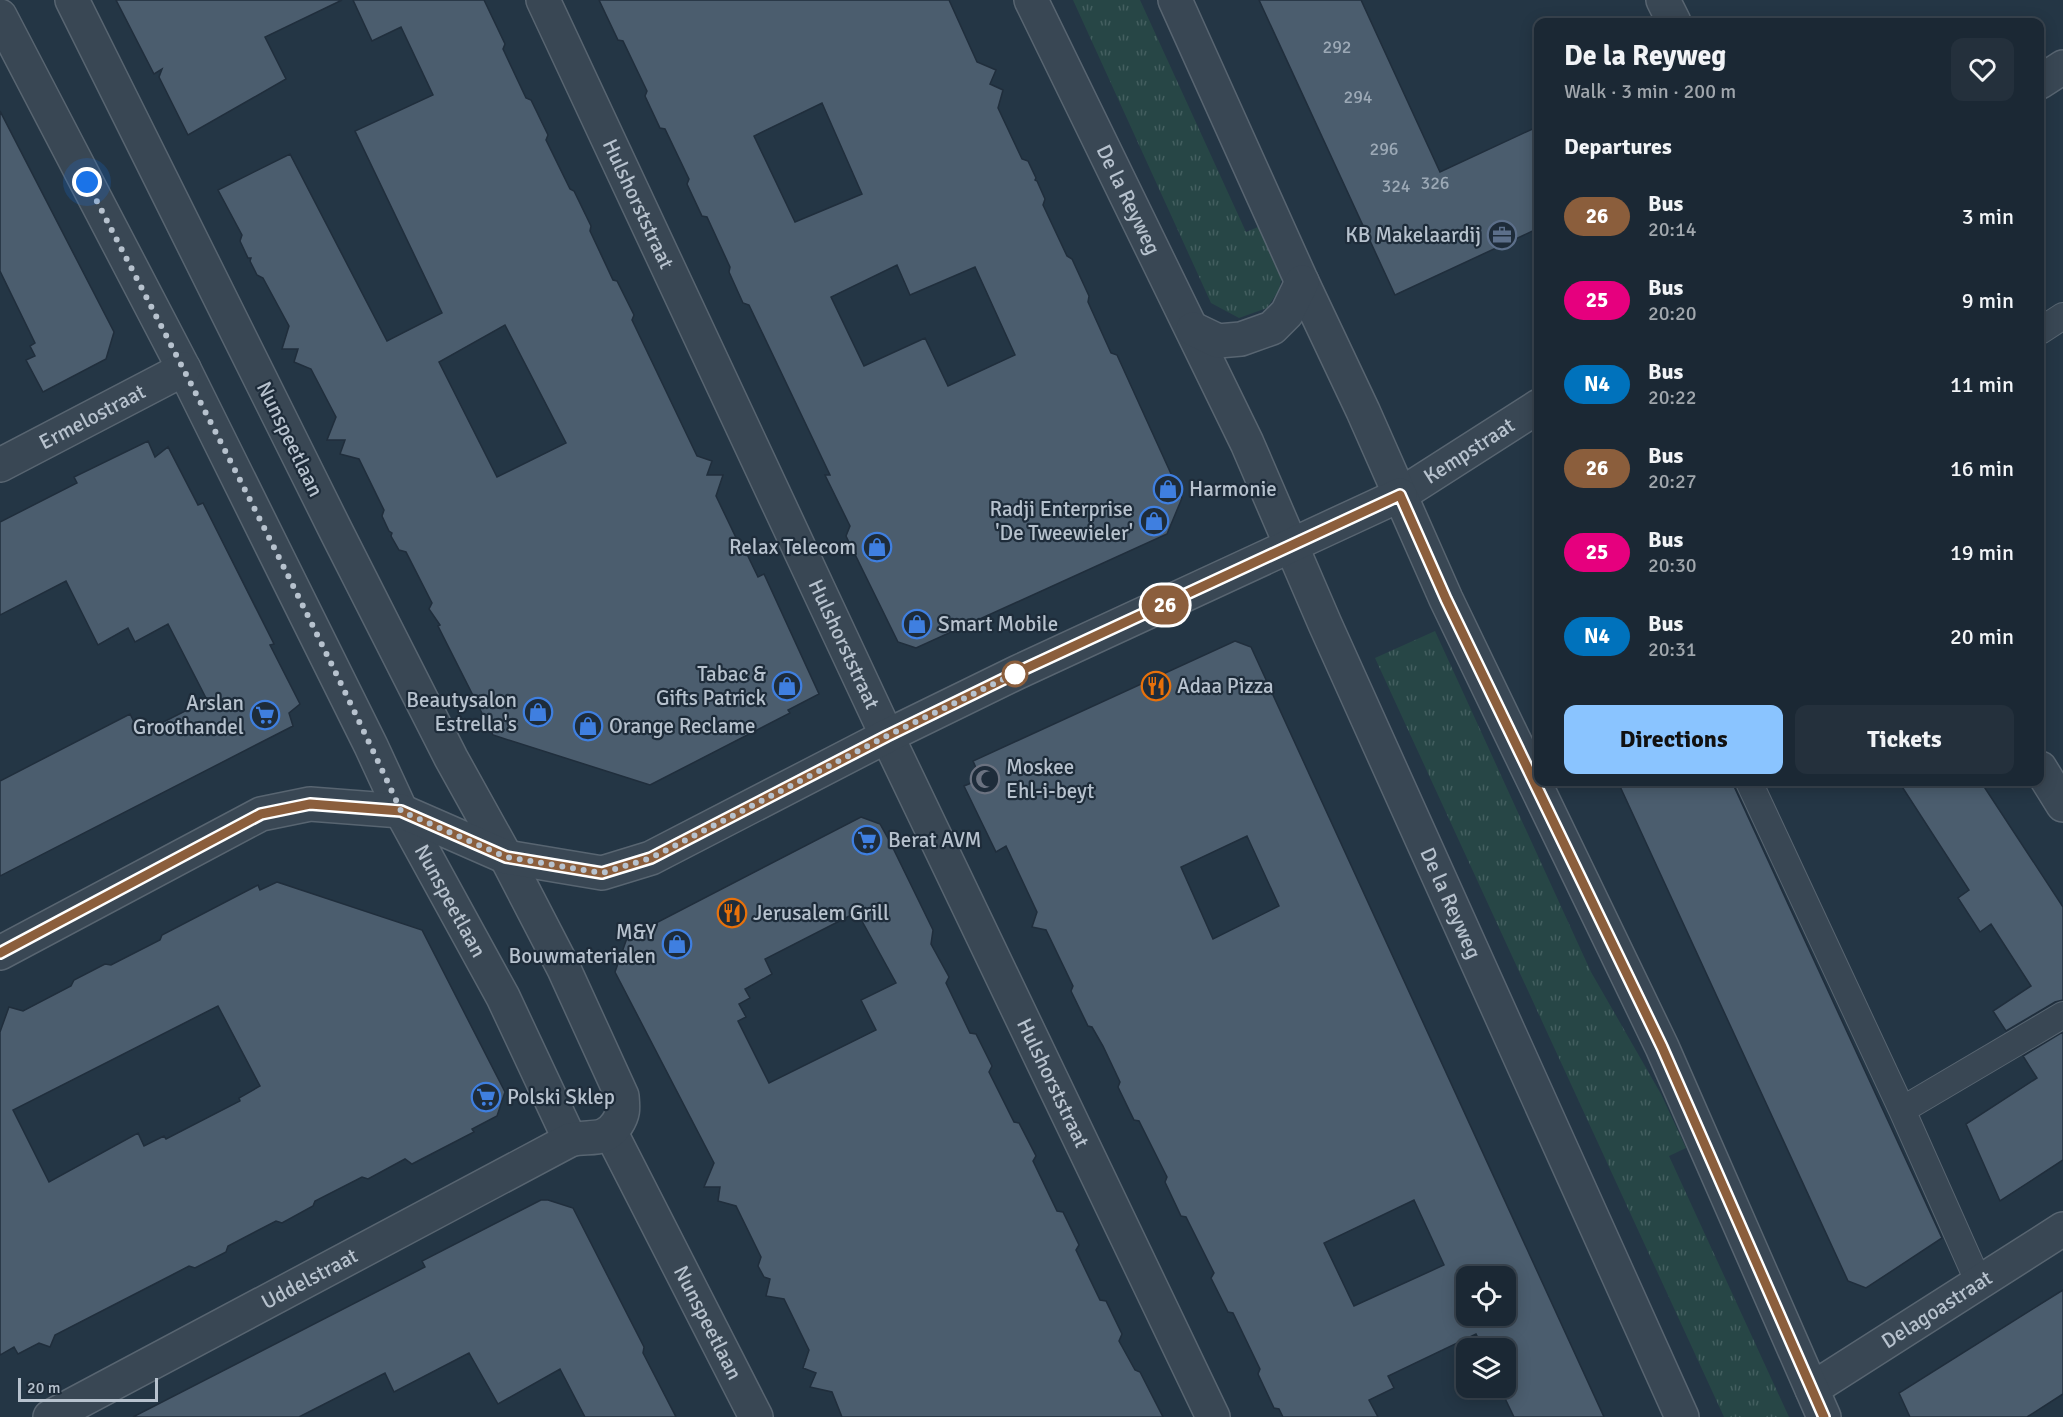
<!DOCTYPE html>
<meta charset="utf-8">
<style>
body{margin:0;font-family:Signika,sans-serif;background:#24303c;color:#f1f3f6;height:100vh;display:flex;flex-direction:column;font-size:22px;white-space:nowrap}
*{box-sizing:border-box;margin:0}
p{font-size:20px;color:#a0a6ac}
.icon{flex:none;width:33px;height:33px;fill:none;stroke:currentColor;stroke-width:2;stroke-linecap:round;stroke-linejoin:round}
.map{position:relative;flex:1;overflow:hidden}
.drawer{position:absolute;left:1534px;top:18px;width:510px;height:768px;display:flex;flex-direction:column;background:#1b2834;border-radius:12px;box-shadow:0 3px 15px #0003,0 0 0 2px #39444f}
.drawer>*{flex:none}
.badge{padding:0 12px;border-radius:20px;font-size:21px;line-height:39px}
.buttons{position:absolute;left:1456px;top:1266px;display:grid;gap:12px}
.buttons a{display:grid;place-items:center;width:60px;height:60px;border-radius:12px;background:#1b2834;box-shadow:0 3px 15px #0003,0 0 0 2px #39444f;font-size:30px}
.scale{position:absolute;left:18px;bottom:15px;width:140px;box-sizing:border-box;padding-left:6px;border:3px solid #b7c2ce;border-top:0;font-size:16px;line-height:21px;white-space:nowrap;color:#b7c2ce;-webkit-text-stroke:4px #1e2c3a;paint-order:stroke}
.you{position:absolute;width:30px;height:30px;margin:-15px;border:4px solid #fff;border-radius:50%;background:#1a73e8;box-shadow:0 0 0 9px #1a73e833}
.map>.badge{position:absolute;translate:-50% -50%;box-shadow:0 0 0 3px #fff}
h2{padding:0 30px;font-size:22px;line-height:54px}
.round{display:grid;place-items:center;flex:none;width:63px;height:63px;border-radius:12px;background:#24303c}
.overview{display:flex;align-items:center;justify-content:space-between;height:102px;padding:0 30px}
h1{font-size:28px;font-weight:700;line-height:45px}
.button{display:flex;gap:12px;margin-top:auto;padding:12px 30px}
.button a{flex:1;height:69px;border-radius:12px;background:#8ac4ff;color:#111;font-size:24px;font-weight:700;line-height:69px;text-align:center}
.button a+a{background:#24303c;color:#f1f3f6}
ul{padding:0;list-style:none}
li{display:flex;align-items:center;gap:18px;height:84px;padding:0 30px}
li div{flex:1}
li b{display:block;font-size:22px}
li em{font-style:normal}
li .badge{min-width:66px;font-weight:700;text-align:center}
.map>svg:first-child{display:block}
</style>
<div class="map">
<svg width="2063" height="1417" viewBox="0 0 2063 1417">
<defs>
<pattern id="grass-tufts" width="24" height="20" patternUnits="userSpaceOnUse" patternTransform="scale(1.5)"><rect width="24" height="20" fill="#274646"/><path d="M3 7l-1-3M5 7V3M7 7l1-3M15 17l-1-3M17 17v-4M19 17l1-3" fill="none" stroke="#445f60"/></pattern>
</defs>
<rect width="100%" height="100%" fill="#243645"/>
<path fill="url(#grass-tufts)" d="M1073,0h67l106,232 17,-7 20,45 -4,20 -12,18 -28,10 -28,-15z
M1435,631l156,341 70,122 25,54 -17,8 120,261h-65l-349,-759z"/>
<path fill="#4b5d6e" stroke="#202e3c" stroke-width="1.5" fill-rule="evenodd" d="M116,0h226l-77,37 21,42 -98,56 -29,-58 3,-8 -8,5z
M353,0h131l21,44 -2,5 23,49 5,2 17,35 -2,5 24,49 4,2 17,35 -1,5 23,49 4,1 17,34 -2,5 65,136 15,5 -5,14h16l-7,21 23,48 4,2 15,31 6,-3 55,120 -31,16 2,3 -140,72 -157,-50 -55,-109 2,-1 -11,-16 3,-6 -26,-51 -7,-2 -8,-14 1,-3 -3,-2 -7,-15 2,-6 -25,-51 -19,-5 5,-14h-18l9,-23 -25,-48 -17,-7 4,-13h-16l7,-23 -26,-48 -6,-3 -7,-14 1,-3h-3l-8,-17 2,-6 -24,-45 72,-36 97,187 55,-28 -87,-182 78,-36 -32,-68 -29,14zM505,325l61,118 -69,34 -58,-115z
M599,0h350l28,62 19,8 -6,14 13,6 -5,18 24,51 6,2 8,17 -1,2 2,1 8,18 -2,6 24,51 5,3 17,37 -1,6 23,51 6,2 65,143 -15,36 -251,114 -18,-6 -52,-106 4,-10 -25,-51h5l-81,-170 -6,-2 -14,-31 1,-5 -23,-50 -5,-1 -15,-32 2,-5 -24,-50 -5,-1 -15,-32 2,-5 -24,-50 -5,-1zM822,103l40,91 -67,28 -41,-86zM897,265l13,30 65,-28 40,88 -67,31 -23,-48 -61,28 -33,-69z
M1259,0h102l79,172 99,-46v102l-144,67z
M0,111l114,221 -8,27 -63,33 -17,-32 9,-4 -5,-10 5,-3 -35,-72z
M148,441l7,16 13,-10 30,58 5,-2 71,141 -4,1 30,59 -11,9 4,13 -293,150v-95l130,-67 10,20 67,-34 -39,-76 -33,18 -7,-14 -30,17 -32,-64 -66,34v-93l77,-39 -3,-6z
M1235,641l16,6 353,770h-90l-14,-29h6v-40h-23l-7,-14 -88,42 6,12 -25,12 9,17h-95l-4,-8 -5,-1 -16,-34 2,-5 -27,-56 -5,-1 -17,-34 3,-5 -28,-56 -5,-1 -16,-34 2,-5 -28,-56 -5,-1 -16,-33 2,-5 -17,-36 -11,-19 -4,-1 -17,-35 2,-5 -27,-56 -14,-3 5,-15 -31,-66 -10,6 -32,-66 17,-7 -8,-18zM1247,836l32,70 -66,33 -32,-72zM1414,1200l30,65 -90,41 -30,-63zM1467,1276h39v40h-39z
M1618,782h114l210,456 -76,50 -18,-7z
M1899,782h82l82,125v93l-8,2 -49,29 -13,-20 38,-25 -40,-62 -11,8 -22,-34 11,-8z
M861,817l19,7 10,18 43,88 -2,14 18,33 -3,6 24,50 6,1 16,32 -3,6 25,50 5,1 17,33 -3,5 24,50 6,1 16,33 -3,5 9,19 15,31 6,1 16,33 -3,7 16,29 5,2 23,45h-321l-10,-25 -22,-5 6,-14 -13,-5 6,-18 -25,-51 -18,-3 4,-17 -6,-2 -6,-11 3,-9 -25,-51 -18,-5 2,-14h-16l10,-24 -99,-191 12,-34zM857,912l39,71 -35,17 15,30 -107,53 -31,-62 8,-4 -7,-13 11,-6 -5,-9 27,-15 -7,-15z
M277,882l145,48 83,162 -8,24 -25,13 2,3 -62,32 -7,-5 -37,20 -6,-2 -47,24 -2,5 -31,17 -6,-2 -48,25 -2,6 -31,16 -6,-2 -19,10 -115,59 -5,12 -11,-4 -21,11 -4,-7 -14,8v-323l9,-25 14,4 48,-25 3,-6 31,-16 6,1 49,-25 2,-5 96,-50 2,5zM218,1006l42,80 -21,12 1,3 -74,38 -2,-3 -20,10 -6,-13 -89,49 -36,-72z
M2063,1032v128l-63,41 -34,-77 71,-46 -14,-22z
M541,1200h7l25,8 71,139 -1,6 33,64h-91l-25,-48 -62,35 -29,-51 -75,39 -9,-19 -86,44h-166l292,-150 -3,-6z
M2063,1290v104l-36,23h-117l-11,-24z"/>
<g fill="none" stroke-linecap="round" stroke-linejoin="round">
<g stroke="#586571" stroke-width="28">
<path id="service" d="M2040,331l23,-15
M1749,782l153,328 77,173
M1902,1110l161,-95"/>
</g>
<g stroke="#586571" stroke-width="36">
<g id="minor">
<path id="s1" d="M543,0l344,736 326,681"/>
<path d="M1663,0l11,22"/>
<path id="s2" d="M0,16l184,353 187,377 30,65 102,186 67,143"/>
<path d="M2040,82l23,-15"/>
<path id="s3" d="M0,465l184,-96"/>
<path id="s4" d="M1400,495l139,-89"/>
<path d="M2040,768l23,37"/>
<path id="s5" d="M611,1133l145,284"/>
<path id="s6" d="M1812,1389l251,-160"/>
<path id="s7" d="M50,1417l520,-277c19,-5 34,3 47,-16 7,-11 6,-16 5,-28l-58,-127 -58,-112 -55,-99 -115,-227 -264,-531"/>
</g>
</g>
<g stroke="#586571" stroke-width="36">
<g id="tertiary">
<path id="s8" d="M1031,0l216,443 78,181 357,793"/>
<path d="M1175,0l127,282 61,129 83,188 216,448 162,370"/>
<path d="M1193,329l25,12 23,-2 31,-11 15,-15 15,-31"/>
<path d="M0,953l261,-139 49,-10 91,7 105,46 96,16 49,-15 236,-122 131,-64 382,-177"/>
</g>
</g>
<use href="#service" stroke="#394754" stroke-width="26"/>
<use href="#minor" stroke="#394754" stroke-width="33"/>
<use href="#tertiary" stroke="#394754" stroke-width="33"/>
</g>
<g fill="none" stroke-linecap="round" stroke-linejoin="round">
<g stroke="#fff" stroke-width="14">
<path id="line" d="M0,953l261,-139 49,-10 91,7 105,46 96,16 49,-15 236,-122 131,-64 382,-177 46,104 216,448 162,370"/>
</g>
<use href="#line" stroke="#8b5e3c" stroke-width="9"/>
<path stroke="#b7c2ce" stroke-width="6" stroke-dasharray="0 10.8" d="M87,182c107,208 216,416 314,629l105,46 96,16 49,-15 236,-122 131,-64 -3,2"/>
</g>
<defs>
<g id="office-ring" transform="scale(1.5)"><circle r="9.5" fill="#1e2c3a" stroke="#5c6f8a" stroke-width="1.5"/><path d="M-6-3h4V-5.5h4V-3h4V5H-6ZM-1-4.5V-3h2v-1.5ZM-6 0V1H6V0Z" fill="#5c6f8a"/></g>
<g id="shop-ring" transform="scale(1.5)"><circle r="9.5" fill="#1e2c3a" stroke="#3f7fe0" stroke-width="1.5"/><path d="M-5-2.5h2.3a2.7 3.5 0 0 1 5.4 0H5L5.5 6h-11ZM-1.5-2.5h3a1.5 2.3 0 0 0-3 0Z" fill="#3f7fe0"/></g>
<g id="restaurant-ring" transform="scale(1.5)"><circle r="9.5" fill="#1e2c3a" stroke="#e8710a" stroke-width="1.5"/><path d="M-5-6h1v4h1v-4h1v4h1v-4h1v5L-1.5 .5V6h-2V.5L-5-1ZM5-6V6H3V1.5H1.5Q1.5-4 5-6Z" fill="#e8710a"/></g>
<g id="supermarket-ring" transform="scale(1.5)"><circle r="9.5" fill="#1e2c3a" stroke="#3f7fe0" stroke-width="1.5"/><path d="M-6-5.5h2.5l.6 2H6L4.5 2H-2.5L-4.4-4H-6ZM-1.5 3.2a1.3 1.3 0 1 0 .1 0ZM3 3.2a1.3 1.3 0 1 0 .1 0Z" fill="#3f7fe0"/></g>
<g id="mosque-ring" transform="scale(1.5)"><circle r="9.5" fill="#1e2c3a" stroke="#6b7280" stroke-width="1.5"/><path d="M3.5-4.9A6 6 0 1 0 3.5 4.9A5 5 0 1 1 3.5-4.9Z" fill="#6b7280"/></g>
</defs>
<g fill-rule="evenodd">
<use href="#office-ring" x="1502" y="235"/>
<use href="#shop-ring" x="1168" y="489"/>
<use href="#shop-ring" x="1154" y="521"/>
<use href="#shop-ring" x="877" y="547"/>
<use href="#shop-ring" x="917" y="624"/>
<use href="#shop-ring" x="787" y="686"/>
<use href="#restaurant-ring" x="1156" y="686"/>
<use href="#shop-ring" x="538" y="712"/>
<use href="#supermarket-ring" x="265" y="715"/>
<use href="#shop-ring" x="588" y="726"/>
<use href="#mosque-ring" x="985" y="779"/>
<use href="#supermarket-ring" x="867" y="840"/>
<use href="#restaurant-ring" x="732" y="913"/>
<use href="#shop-ring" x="677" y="944"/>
<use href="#supermarket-ring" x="486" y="1097"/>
</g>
<circle fill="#fff" stroke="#8b5e3c" stroke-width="3" cx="1015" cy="674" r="12"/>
<g text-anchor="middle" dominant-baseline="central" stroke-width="4.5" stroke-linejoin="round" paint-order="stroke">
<g font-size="18" fill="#9ca9b6">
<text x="1337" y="47">292</text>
<text x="1358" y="97">294</text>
<text x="1384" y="149">296</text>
<text x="1435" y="183">326</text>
<text x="1396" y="186">324</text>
</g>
<g font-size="21" fill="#b7c2ce" stroke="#1e2c3a">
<text stroke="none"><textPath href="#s8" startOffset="222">De la Reyweg</textPath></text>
<text stroke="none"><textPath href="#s1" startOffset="225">Hulshorststraat</textPath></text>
<text stroke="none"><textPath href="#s3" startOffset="104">Ermelostraat</textPath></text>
<text transform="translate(290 439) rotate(64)">Nunspeetlaan</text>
<text stroke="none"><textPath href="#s4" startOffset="82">Kempstraat</textPath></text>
<text stroke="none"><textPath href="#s1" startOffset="711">Hulshorststraat</textPath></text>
<text stroke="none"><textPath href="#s2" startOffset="993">Nunspeetlaan</textPath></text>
<text stroke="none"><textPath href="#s8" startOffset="996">De la Reyweg</textPath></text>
<text stroke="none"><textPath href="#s1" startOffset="1197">Hulshorststraat</textPath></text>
<text stroke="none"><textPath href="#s7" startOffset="294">Uddelstraat</textPath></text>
<text stroke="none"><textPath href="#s6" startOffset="148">Delagoastraat</textPath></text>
<text stroke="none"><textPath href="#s5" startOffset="213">Nunspeetlaan</textPath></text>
</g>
<g font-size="21" fill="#b7c2ce" stroke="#1e2c3a" text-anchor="start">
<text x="1481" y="235" text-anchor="end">KB Makelaardij</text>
<text x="1189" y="489">Harmonie</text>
<text x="1133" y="509" text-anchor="end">Radji Enterprise<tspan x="1133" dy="24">'De Tweewieler'</tspan></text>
<text x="856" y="547" text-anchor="end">Relax Telecom</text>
<text x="938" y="624">Smart Mobile</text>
<text x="766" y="674" text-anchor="end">Tabac &amp;<tspan x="766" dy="24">Gifts Patrick</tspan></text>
<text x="1177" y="686">Adaa Pizza</text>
<text x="517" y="700" text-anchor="end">Beautysalon<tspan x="517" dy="24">Estrella's</tspan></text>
<text x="244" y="703" text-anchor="end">Arslan<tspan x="244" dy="24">Groothandel</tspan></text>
<text x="609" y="726">Orange Reclame</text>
<text x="1006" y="767">Moskee<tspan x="1006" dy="24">Ehl-i-beyt</tspan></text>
<text x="888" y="840">Berat AVM</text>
<text x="753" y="913">Jerusalem Grill</text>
<text x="656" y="932" text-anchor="end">M&amp;Y<tspan x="656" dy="24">Bouwmaterialen</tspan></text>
<text x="507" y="1097">Polski Sklep</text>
</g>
</g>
</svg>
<div class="buttons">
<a><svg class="icon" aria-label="locate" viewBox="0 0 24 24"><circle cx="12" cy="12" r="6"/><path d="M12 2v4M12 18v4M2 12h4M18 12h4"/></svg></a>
<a><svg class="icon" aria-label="layers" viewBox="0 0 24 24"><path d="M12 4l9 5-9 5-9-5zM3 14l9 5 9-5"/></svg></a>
</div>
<div class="scale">20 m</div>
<div class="you" style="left:87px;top:182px"></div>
<b class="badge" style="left:1165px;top:605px;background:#8b5e3c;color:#fff">26</b>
<section class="drawer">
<div class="overview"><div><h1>De la Reyweg</h1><p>Walk · 3 min · 200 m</p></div><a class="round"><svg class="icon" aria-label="heart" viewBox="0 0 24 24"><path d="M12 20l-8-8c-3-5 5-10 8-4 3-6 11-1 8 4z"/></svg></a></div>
<h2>Departures</h2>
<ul>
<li><span class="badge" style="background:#8b5e3c;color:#fff">26</span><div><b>Bus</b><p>20:14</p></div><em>3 min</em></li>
<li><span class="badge" style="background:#e6007e;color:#fff">25</span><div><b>Bus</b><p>20:20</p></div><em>9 min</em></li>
<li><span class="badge" style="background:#0072bc;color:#fff">N4</span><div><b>Bus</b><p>20:22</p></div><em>11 min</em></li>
<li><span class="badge" style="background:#8b5e3c;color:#fff">26</span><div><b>Bus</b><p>20:27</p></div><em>16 min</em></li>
<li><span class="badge" style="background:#e6007e;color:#fff">25</span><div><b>Bus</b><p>20:30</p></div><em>19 min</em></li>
<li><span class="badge" style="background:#0072bc;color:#fff">N4</span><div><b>Bus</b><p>20:31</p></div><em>20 min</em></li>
</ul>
<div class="button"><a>Directions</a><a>Tickets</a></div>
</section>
</div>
